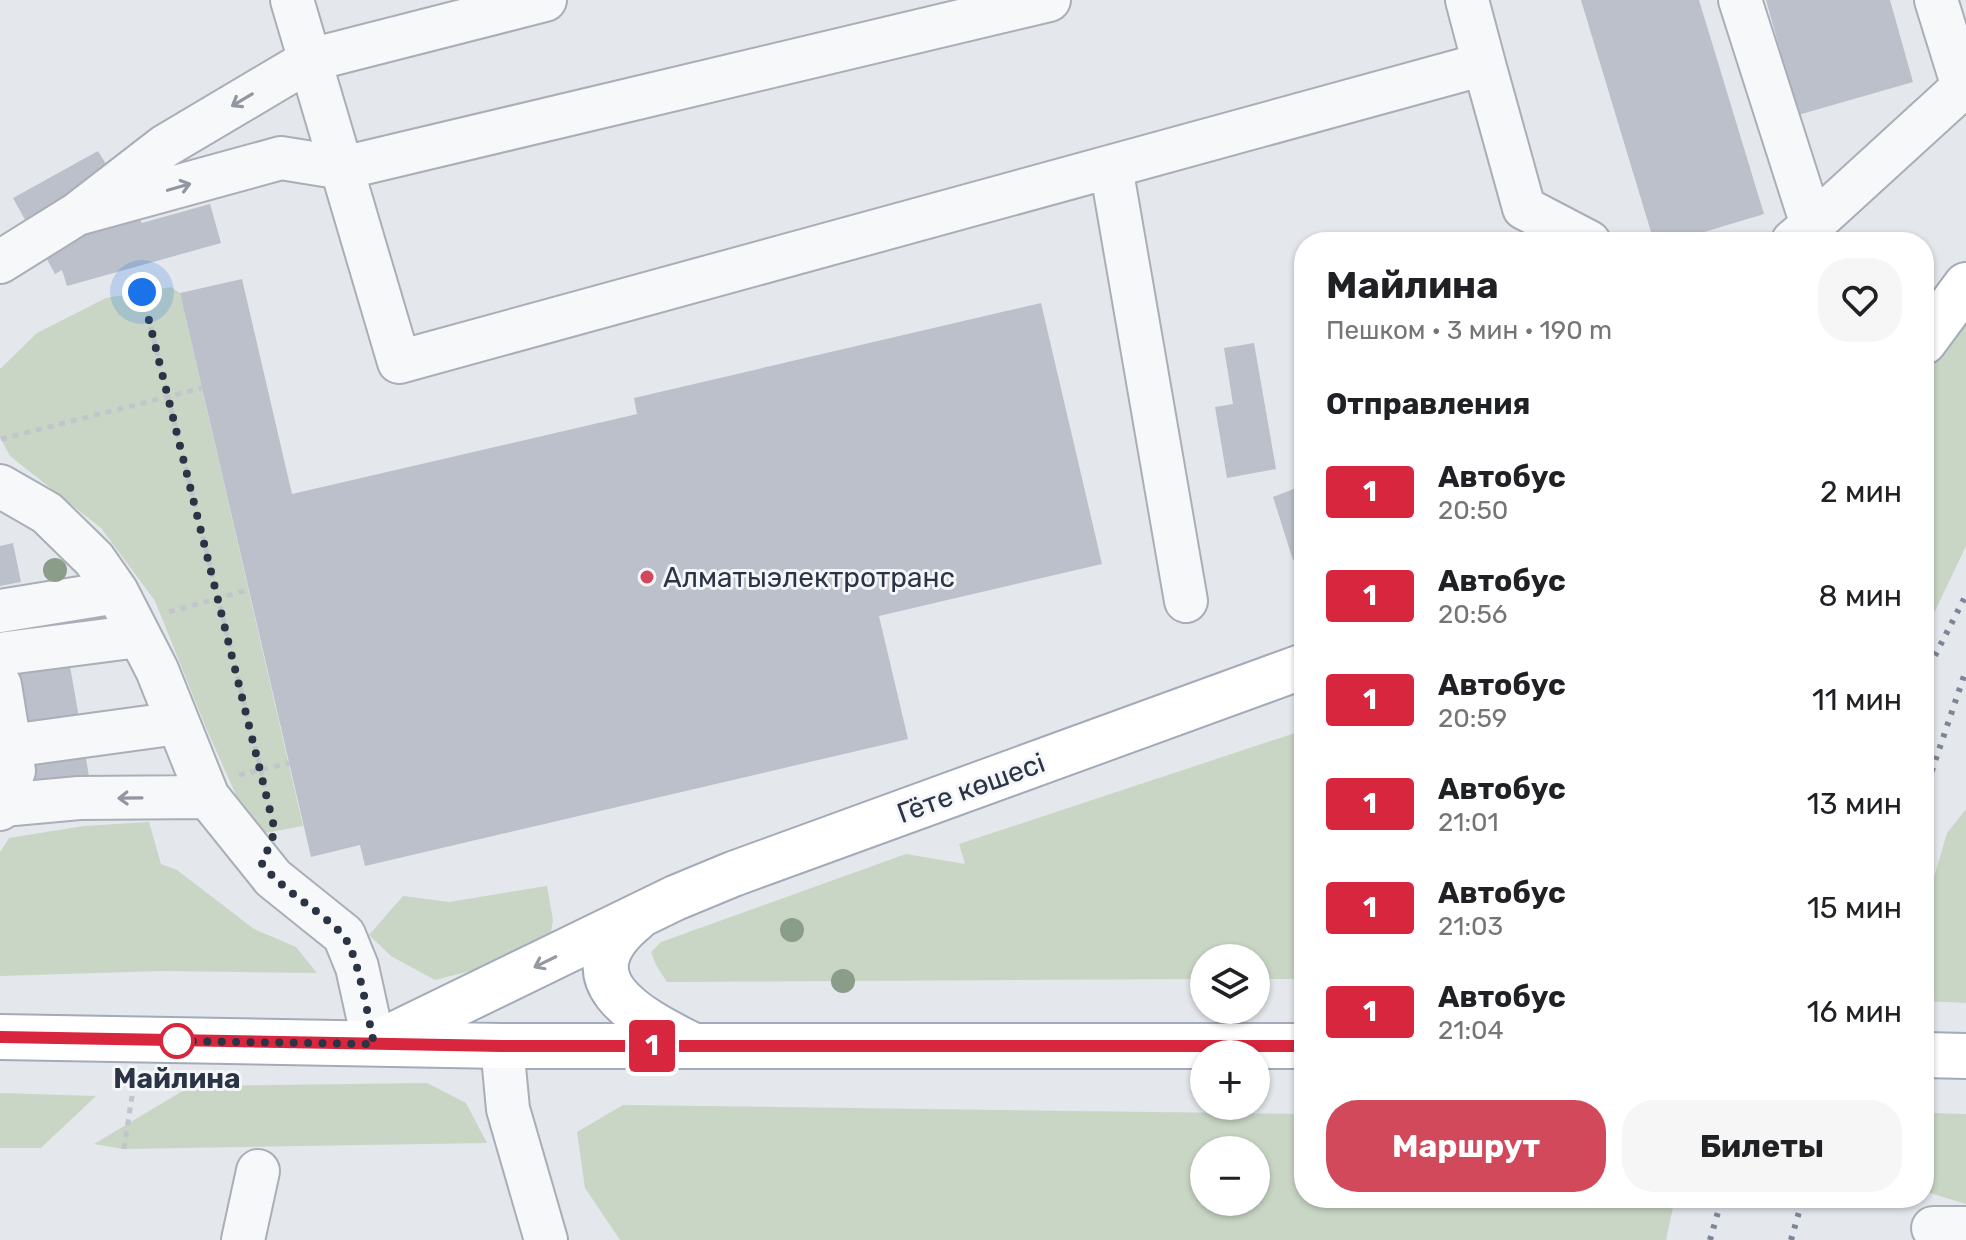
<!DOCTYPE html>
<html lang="ru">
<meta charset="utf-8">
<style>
body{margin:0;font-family:Rubik,sans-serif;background:#f6f6f6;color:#202124;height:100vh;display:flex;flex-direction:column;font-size:30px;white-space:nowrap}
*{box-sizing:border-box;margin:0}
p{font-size:26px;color:#757577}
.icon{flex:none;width:44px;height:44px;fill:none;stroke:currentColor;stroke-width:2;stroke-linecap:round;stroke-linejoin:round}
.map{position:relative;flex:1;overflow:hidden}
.drawer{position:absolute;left:1294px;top:232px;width:640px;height:976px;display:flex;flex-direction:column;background:#fff;border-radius:32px;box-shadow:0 2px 6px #0004}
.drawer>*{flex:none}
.badge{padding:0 16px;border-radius:6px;font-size:28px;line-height:52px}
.tools{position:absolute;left:1190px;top:944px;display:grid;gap:16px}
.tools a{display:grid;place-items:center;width:80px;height:80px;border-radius:50%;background:#fff;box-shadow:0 2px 6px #0004;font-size:40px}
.you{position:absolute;width:40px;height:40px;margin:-20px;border:6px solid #fff;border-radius:50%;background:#1a73e8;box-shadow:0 0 0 12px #1a73e833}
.map>.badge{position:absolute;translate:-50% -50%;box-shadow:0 0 0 4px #fff}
h2{padding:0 32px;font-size:30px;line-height:72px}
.round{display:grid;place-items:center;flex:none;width:84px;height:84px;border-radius:32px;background:#f6f6f6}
.overview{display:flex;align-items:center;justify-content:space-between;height:136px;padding:0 32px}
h1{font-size:38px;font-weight:700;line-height:60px}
.cta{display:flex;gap:16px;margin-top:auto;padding:16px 32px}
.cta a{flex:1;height:92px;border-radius:32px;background:#d1495b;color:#fff;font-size:32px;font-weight:700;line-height:92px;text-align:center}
.cta a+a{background:#f6f6f6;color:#202124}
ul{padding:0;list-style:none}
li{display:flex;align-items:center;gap:24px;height:104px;padding:0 32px}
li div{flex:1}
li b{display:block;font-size:30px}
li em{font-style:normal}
li .badge{min-width:88px;font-weight:700;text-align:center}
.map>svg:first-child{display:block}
</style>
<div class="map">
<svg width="1966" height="1240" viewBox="0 0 1966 1240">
<rect width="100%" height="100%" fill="#e4e7ec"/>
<path fill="#c9d6c5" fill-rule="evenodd" d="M171,287l9,6 123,533 -49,9 -48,-107 -51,-127 -54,-73 -91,-72 -10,-19v-68l37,-36 69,-35z
M1966,309v237l-42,88v-264z
M1304,730v249h-48v-21h-52v21l-537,3 -11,-17 -5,-13 10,-10 245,-88 59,10 -6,-20z
M1966,809v194l-42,-2v-90l23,-78z
M149,822l12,42 16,6 77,59 42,18 21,26 -155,-2 -162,5v-124l9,-14 75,-12z
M547,886l6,34 -3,18 -52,26 -63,16 -44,-24 -22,-21 34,-39 46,6z
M427,1083l39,20 21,40 -363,6 -30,-5 97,-58z
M0,1093l96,3 -55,52h-41z
M623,1105l681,9v84h371l-9,42h-1046l-35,-52 -8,-56zM1204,1150h52v52h-52z
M1929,1113l37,1v90l-39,-12z"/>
<path fill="#bbc0ca" d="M1581,0h118l65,214 -93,28h-17z
M1766,0h124l23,82 -115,33z
M98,151l44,72 68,-19 11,39 -154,43 -5,-16 -7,4 -42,-76z
M242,279l50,215 345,-80 -3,-16 407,-95 61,261 -223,52 29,123 -543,127 -5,-21 -49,12 -131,-564z
M1254,343l22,126 -49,9 -12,-71 18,-3 -9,-56z
M1304,485v70l-11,5 -20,-63z
M13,543l8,39 -21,4v-40z
M61,614l28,162 -53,9 -10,-60 -26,-47 20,-3 -9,-53z"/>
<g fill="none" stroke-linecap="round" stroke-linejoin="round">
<g stroke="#a9aeb7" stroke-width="46">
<path id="minor" d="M292,0l107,362 1085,-298 -17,-64
M1740,0l72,225 -19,16
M1484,64l40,144 65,34
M1111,167l75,434
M77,214l204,-56 62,10 706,-168
M1812,225l151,-138 -27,-87
M0,262l77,-48 88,-68 145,-86 235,-60
M0,486l47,27 47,46 23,33 40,78 51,127 65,81 71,57 13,32 17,77
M0,611l117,-19
M0,654l139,-18
M0,685l14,86
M10,746l168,-23
M0,809l3,-4 76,-7 129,-1
M502,1046l6,63 38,131
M1933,1228h33
M243,1240l15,-69"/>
</g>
<g stroke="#a3abb8" stroke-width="48">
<path id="major" d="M1924,342l42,-57
M636,919c-72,59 0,98 54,125
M0,1037l502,9h802
M383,1040l292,-142 58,-24 571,-208
M1924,1055l42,1"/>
</g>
<path stroke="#c2c5cb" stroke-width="5" stroke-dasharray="6 6" stroke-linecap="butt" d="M142,292l129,519
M1,439l201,-51
M169,612l79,-22
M239,775l50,-12
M124,1149l8,-53"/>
<use href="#minor" stroke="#f7f8fa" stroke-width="42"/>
<use href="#major" stroke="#fff" stroke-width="44"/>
<path stroke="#7d8696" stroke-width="6" stroke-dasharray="4 8" stroke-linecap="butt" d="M1924,677l42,-82
M1924,794l42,-124
M1710,1240l12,-42
M1791,1240l12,-42"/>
</g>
<g fill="#899d89">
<circle cx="55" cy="570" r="12"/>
<circle cx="792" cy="930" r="12"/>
<circle cx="843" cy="981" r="12"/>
</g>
<defs><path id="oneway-shaft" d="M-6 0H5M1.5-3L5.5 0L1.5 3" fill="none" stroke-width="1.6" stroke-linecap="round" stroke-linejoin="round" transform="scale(2)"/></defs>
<g stroke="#9196a0">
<use href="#oneway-shaft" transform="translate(242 100) rotate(149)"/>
<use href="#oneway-shaft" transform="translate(179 187) rotate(-16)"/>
<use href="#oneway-shaft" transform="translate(130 798) rotate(179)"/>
</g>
<use stroke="#959aa2" href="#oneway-shaft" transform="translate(545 962) rotate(154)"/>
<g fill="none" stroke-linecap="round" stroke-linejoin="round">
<g stroke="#fff" stroke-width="18">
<path id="line" d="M0,1037l502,9h802"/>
</g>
<use href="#line" stroke="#d7263d" stroke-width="12"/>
<path stroke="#2b3445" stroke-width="8" stroke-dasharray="0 14.4" d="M142,292l133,539 -13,33c22,28 55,44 79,69 17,16 27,86 33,111l-204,-3h7"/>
</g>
<circle fill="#d1495b" stroke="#f4f6f9" stroke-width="3" cx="647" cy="577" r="8"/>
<circle fill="#fff" stroke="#d7263d" stroke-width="4" cx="177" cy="1041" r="16"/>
<g text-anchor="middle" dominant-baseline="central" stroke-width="6" stroke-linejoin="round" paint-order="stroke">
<g font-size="28" fill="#2b3445" stroke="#f4f6f9" text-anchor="start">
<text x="663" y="577">Алматыэлектротранс</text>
</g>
<g font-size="28" fill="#2b3445" stroke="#f4f6f9">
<text transform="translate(971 788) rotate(-20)">Гёте көшесі</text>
</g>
<g font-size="28" font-weight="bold" fill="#2b3445" stroke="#f4f6f9">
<text x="177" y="1078">Майлина</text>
</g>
</g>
</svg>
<div class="tools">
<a><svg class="icon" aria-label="layers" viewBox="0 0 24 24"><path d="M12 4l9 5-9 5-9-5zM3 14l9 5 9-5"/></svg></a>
<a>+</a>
<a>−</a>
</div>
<div class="you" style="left:142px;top:292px"></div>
<b class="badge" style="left:652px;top:1046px;background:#d7263d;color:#fff">1</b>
<section class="drawer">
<div class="overview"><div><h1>Майлина</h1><p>Пешком · 3 мин · 190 m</p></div><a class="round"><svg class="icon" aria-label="heart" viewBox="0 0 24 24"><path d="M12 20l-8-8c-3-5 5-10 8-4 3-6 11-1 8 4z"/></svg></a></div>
<h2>Отправления</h2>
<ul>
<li><span class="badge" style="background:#d7263d;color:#fff">1</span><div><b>Автобус</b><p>20:50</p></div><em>2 мин</em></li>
<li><span class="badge" style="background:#d7263d;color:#fff">1</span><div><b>Автобус</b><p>20:56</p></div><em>8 мин</em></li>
<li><span class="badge" style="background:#d7263d;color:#fff">1</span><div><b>Автобус</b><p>20:59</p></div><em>11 мин</em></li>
<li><span class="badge" style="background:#d7263d;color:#fff">1</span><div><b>Автобус</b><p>21:01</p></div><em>13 мин</em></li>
<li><span class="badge" style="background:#d7263d;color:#fff">1</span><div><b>Автобус</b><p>21:03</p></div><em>15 мин</em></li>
<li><span class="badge" style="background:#d7263d;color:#fff">1</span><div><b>Автобус</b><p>21:04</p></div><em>16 мин</em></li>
</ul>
<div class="cta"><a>Маршрут</a><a>Билеты</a></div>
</section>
</div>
